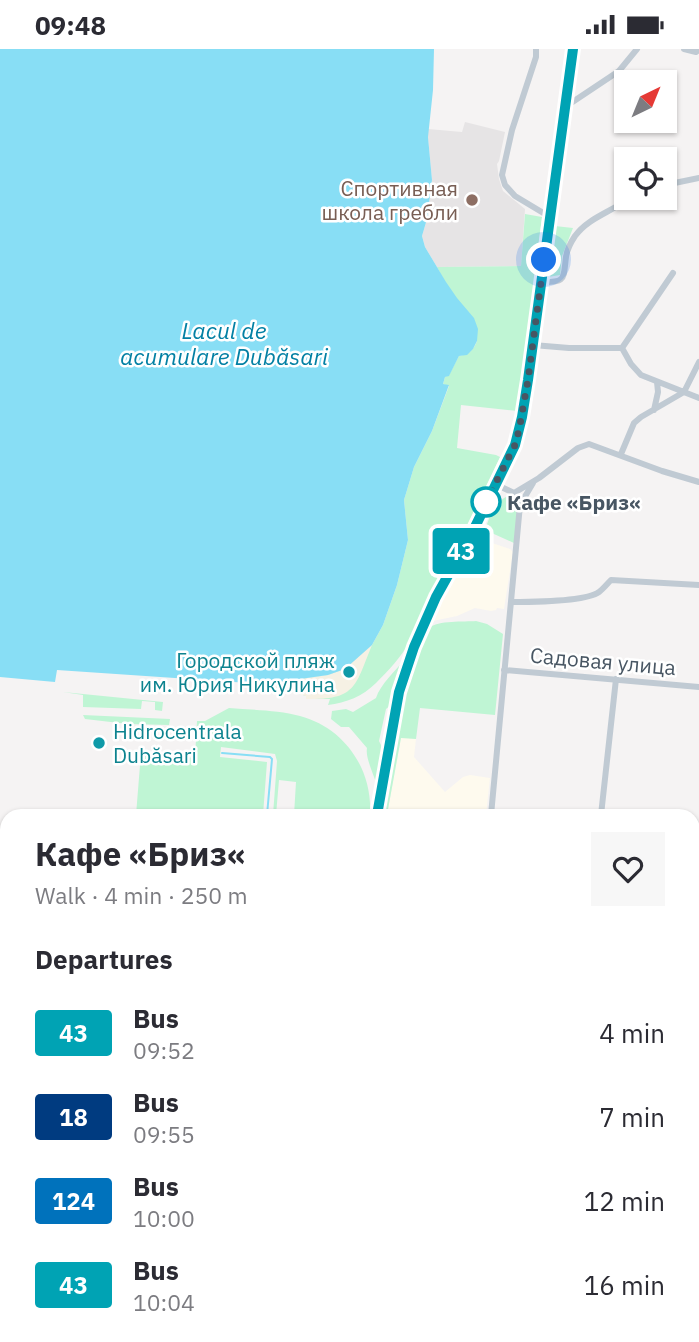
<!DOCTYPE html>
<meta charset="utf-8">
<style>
body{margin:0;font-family:"IBM Plex Sans",sans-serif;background:#f7f7f7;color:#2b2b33;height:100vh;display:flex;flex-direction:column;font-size:26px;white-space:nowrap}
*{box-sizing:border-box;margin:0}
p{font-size:23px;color:#7c7c81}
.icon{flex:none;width:38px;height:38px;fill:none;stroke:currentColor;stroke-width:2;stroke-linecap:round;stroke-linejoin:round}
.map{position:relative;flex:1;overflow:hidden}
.panel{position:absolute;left:0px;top:760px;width:700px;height:534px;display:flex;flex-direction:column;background:#fff;border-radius:21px 21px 0 0;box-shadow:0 2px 5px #0004}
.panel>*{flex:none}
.badge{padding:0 14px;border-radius:5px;font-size:24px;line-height:46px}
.needle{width:46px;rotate:43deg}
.controls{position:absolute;left:614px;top:21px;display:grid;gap:14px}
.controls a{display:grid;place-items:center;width:63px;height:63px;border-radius:0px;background:#fff;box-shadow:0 2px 5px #0004;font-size:35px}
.you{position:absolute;width:35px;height:35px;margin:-18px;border:5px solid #fff;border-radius:50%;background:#1a73e8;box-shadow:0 0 0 10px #1a73e833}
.map>.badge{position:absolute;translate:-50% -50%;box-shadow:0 0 0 4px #fff}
h2{padding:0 35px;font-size:26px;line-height:63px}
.round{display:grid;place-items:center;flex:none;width:74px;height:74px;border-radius:0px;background:#f7f7f7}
.head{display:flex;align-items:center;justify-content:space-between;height:119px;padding:0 35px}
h1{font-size:33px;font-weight:700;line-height:52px}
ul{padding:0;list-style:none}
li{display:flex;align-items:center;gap:21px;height:84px;padding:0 35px}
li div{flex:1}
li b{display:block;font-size:26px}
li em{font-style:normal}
li .badge{min-width:77px;font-weight:700;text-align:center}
.status{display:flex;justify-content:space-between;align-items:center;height:49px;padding:0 35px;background:#fff;direction:ltr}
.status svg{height:19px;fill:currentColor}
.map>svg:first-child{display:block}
</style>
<div class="status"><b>09:48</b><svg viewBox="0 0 49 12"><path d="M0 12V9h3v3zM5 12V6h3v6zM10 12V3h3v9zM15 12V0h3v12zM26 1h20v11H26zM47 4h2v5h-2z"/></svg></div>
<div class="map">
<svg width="699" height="1293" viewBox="0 0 699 1293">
<rect width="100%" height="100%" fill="#f5f3f3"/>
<path fill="#fefaee" d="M474,488l36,12 3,3 -9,57 -7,-1 -1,2 -5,1 -16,-3 -18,8 -24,5 -1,-2 23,-44 5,-6z
M401,688l15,2 -2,18 31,35 18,-15 7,-2 20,3 -4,37h-99z"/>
<path fill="#e6e4e5" d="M465,73l40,10 -6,29 -2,3 2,15 4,12 22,18 -4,57 -84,1 -12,-20 -3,-11 5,-17 5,-39 -4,-43v-8l34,3z"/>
<path fill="#bff5d4" d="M525,165l17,3 -24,194 -57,-6 -4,43 39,7 4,2c-21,46 -43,91 -67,136 -8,16 -14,33 -23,48 -8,15 -22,30 -34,42 -13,13 -30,20 -48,22l2,-6h-24v-3l-41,-12 63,-9 16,-6 28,-24 11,-20 14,-40 11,-45 -4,-40 10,-33 18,-36 17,-45 -6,-2 2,-7 4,-2 10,-19c10,-2 14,-5 18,-15l-40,-74 84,-1z
M555,177l18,2 -11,28 -2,19 -12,2z
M508,447l7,3c4,14 1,30 -1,44l-29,-13c5,-14 8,-27 23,-34z
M476,572l11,3 16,10 -8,81 -75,-7 -4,31 -15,-1 -14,77h-7c9,-54 14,-111 36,-163 3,-8 6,-18 13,-24 9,-8 35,-6 47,-7z
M405,610l-13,45 -6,5 -7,32 5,10 -6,38c-3,-12 -13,-31 -11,-41l-18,-21h-8l-10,-8 1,-8 14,-2 7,3 23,-14c4,-13 20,-28 29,-39z
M63,643l100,10 -1,9 -7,-1v-8l-13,-1 -1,8 -58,-2v-12z
M229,659c23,2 49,2 71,8 45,12 73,54 70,99h-76l2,-33 -17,-2 -3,35h-3l4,-54 -2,-7 -54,-7 -1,10 47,5 -4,53h-127l5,-62 54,5 2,-37h8z
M83,666l87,4 -1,6 -41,-1 -43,-5z
M0,1152l7,1v133h29l2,7h-38z"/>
<path fill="#f6f1e4" d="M372,596c-17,41 -15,55 -66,54v-3l-41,-12 63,-9 16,-6z"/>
<path fill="#88def5" d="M0,0h434l-1,41 -5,47 4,43 -5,39 -5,17 3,11 21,35 11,16 17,20 4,11 -1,12 -4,8 -6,6 -8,1 -10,20 -4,1 -2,7 6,1 -17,46 -18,36 -10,33 4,40 -11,45 -14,40 -11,20 -27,24 -17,6 -63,9 -208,-14 -2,12 -55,-5z
M0,808l7,23v38l-3,19 3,15v59l-7,17z"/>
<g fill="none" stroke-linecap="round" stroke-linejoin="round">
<path stroke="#88def5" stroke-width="2" d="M222,704l48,4 2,2 -5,56"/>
<path stroke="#c0cad3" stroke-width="6" d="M536,0v8l-24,73 -10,45 3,10 10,11 35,21
M684,0l12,3 3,-2
M565,58l54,-36 18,-22
M665,136l34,-7
M540,233c27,1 23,-3 26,-25 1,-7 5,-15 9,-21 14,-19 37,-24 54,-38
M533,296l36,3h53l9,16 10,11 58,23
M622,299l51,-75
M654,361l4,-18 -1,-10
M621,405l13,-31 7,-6 43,-25 15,-30
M514,444l25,-15 39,-30 11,-4 73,27 37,11
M520,456l13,-22
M511,553c19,0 74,0 88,-10 4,-3 8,-8 12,-12l88,5
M504,621l195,17
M491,766l29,-310 -6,-12 -19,-9
M601,766l15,-136
M693,832l6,1
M693,956l6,-64
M693,1115l6,-2
M569,1286l21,7
M382,1293l21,-7
M510,1293l7,-7"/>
<path stroke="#c0cad3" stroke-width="8" d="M377,766l22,-123 15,-45 22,-50 38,-68 41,-84 7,-29 6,-36 45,-331
M693,1025h6
M496,1286l6,7"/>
</g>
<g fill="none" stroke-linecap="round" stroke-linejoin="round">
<g stroke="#fff" stroke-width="16">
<path id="line" d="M377,766l22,-123 15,-45 22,-50 38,-68 41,-84 7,-28 6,-37 45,-331"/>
</g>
<use href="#line" stroke="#00a3b4" stroke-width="10"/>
<path stroke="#485663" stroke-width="7" stroke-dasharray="0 12.6" d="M486,453l29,-57 4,-15 9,-50 16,-120"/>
</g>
<circle fill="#8d6e63" stroke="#fff" stroke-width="2.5" cx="472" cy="151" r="7"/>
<circle fill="#fff" stroke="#00a3b4" stroke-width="3.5" cx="486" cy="453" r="14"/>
<g fill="#0f9aa8" stroke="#fff" stroke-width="2.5">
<circle cx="349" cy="623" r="7"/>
<circle cx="99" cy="694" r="7"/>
</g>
<g text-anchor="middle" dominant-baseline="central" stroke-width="5" stroke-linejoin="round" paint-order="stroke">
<g font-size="21" fill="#785e54" stroke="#fff" text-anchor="end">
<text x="458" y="139">Спортивная<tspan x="458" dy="24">школа гребли</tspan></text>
</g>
<g font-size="21" font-weight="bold" fill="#485663" stroke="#fff" text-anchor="start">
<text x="507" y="453">Кафе «Бриз«</text>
</g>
<g font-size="21" fill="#0d838f" stroke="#fff" text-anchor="end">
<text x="335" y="611">Городской пляж<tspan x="335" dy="24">им. Юрия Никулина</tspan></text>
<text x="113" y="682" text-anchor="start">Hidrocentrala<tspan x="113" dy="24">Dubăsari</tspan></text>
</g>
<g font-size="21" fill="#485663" stroke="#fff">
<text transform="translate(603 612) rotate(5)">Садовая улица</text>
</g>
<g font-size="23" font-style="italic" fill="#0380a4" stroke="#fff">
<text x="224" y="281">Lacul de<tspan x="224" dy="26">acumulare Dubăsari</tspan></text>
</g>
</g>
</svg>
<div class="controls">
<a><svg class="needle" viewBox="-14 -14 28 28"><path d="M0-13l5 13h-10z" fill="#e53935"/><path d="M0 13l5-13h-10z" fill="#7c7c81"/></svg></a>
<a><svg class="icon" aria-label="locate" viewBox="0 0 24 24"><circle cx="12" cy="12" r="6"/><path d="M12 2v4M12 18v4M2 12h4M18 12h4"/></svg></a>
</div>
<div class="you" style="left:544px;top:211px"></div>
<b class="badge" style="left:461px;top:502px;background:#00a3b4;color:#fff">43</b>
<section class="panel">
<div class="head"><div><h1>Кафе «Бриз«</h1><p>Walk · 4 min · 250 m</p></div><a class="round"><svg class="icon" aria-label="heart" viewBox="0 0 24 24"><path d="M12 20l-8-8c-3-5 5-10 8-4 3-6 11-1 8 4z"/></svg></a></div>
<h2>Departures</h2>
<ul>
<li><span class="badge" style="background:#00a3b4;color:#fff">43</span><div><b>Bus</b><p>09:52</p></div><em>4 min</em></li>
<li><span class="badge" style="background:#003b80;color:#fff">18</span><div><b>Bus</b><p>09:55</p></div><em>7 min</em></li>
<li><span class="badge" style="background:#0072bc;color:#fff">124</span><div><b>Bus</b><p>10:00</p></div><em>12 min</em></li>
<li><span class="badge" style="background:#00a3b4;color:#fff">43</span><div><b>Bus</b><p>10:04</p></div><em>16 min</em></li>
</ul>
</section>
</div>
